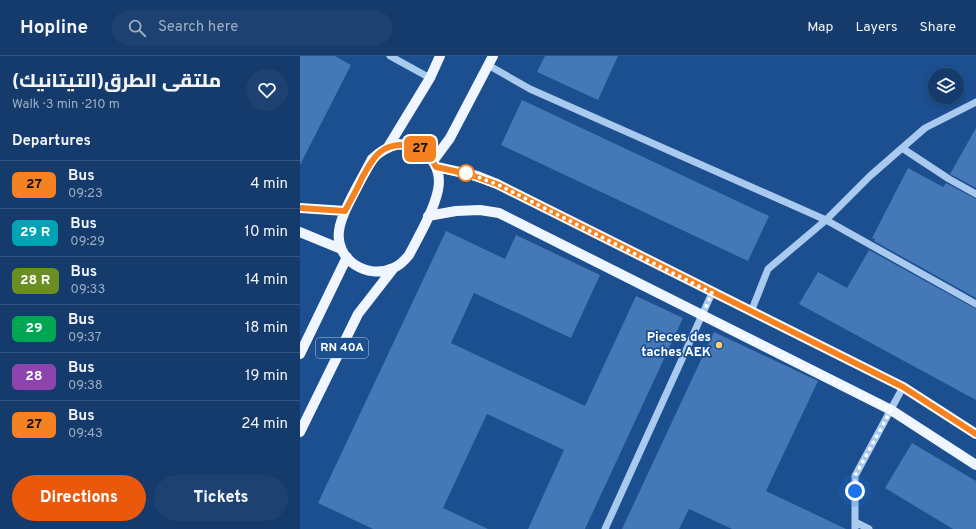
<!DOCTYPE html>
<meta charset="utf-8">
<style>
body{margin:0;font-family:Overpass,Cairo,sans-serif;background:#1d4271;color:#f1f3f6;height:100vh;display:flex;flex-direction:column;font-size:15px;white-space:nowrap}
*{box-sizing:border-box;margin:0}
p{font-size:13px;color:#9dadc1}
.icon{flex:none;width:22px;height:22px;fill:none;stroke:currentColor;stroke-width:2;stroke-linecap:round;stroke-linejoin:round}
.map{position:relative;flex:1;overflow:hidden}
.panel{display:flex;flex-direction:column;background:#143b6b;width:300px}
.panel>*{flex:none}
.badge{padding:0 8px;border-radius:6px;font-size:14px;line-height:26px}
.fabs{position:absolute;left:628px;top:12px;display:grid;gap:8px}
.fabs a{display:grid;place-items:center;width:36px;height:36px;border-radius:50%;background:#143b6b;box-shadow:0 2px 6px #0003,0 0 0 1px #33557e;font-size:20px}
.you{position:absolute;width:20px;height:20px;margin:-10px;border:3px solid #fff;border-radius:50%;background:#1a73e8;box-shadow:0 0 0 6px #1a73e833}
.map>.badge{position:absolute;translate:-50% -50%;box-shadow:0 0 0 2px #fff}
h2{padding:0 12px;font-size:15px;line-height:36px}
.round{display:grid;place-items:center;flex:none;width:42px;height:42px;border-radius:21px;background:#1d4271}
.head{display:flex;align-items:center;justify-content:space-between;height:68px;padding:0 12px}
h1{font-size:19px;font-weight:800;line-height:30px}
.action{display:flex;gap:8px;margin-top:auto;padding:8px 12px}
.action a{flex:1;height:46px;border-radius:24px;background:#ea580c;color:#fff;font-size:16px;font-weight:800;line-height:46px;text-align:center}
.action a+a{background:#1d4271;color:#f1f3f6}
ul{padding:0;list-style:none}
li{display:flex;align-items:center;gap:12px;height:48px;padding:0 12px;border-top:1px solid #33557e}
li div{flex:1}
li b{display:block;font-size:15px}
li em{font-style:normal}
li .badge{min-width:44px;font-weight:700;text-align:center}
header{display:flex;align-items:center;gap:24px;box-sizing:border-box;height:56px;padding:0 20px;background:#143b6b;border-bottom:1px solid #33557e}
header strong{font-size:19px}
nav{display:flex;gap:22px;margin-inline-start:auto;font-size:14px}
.search{width:280px;height:36px;background:#1d4271;display:flex;align-items:center;gap:10px;box-sizing:border-box;padding:0 14px;border-radius:22px;color:#9dadc1;font-size:15px}
main{display:flex;flex:1;min-height:0}
.map>svg:first-child{display:block}
</style>
<header>
<strong>Hopline</strong>
<div class="search"><svg class="icon" aria-label="search" viewBox="0 0 24 24"><circle cx="10" cy="10" r="6"/><path d="M15 15l6 6"/></svg>Search here</div>
<nav><a>Map</a><a>Layers</a><a>Share</a></nav>
</header>
<main>
<section class="panel">
<div class="head"><div><h1>ملتقى الطرق(التيتانيك)</h1><p>Walk · 3 min · 210 m</p></div><a class="round"><svg class="icon" aria-label="heart" viewBox="0 0 24 24"><path d="M12 20l-8-8c-3-5 5-10 8-4 3-6 11-1 8 4z"/></svg></a></div>
<h2>Departures</h2>
<ul>
<li><span class="badge" style="background:#f58220;color:#111">27</span><div><b>Bus</b><p>09:23</p></div><em>4 min</em></li>
<li><span class="badge" style="background:#00a3b4;color:#fff">29 R</span><div><b>Bus</b><p>09:29</p></div><em>10 min</em></li>
<li><span class="badge" style="background:#6b8e23;color:#fff">28 R</span><div><b>Bus</b><p>09:33</p></div><em>14 min</em></li>
<li><span class="badge" style="background:#00a651;color:#fff">29</span><div><b>Bus</b><p>09:37</p></div><em>18 min</em></li>
<li><span class="badge" style="background:#8e44ad;color:#fff">28</span><div><b>Bus</b><p>09:38</p></div><em>19 min</em></li>
<li><span class="badge" style="background:#f58220;color:#111">27</span><div><b>Bus</b><p>09:43</p></div><em>24 min</em></li>
</ul>
<div class="action"><a>Directions</a><a>Tickets</a></div>
</section>
<div class="map">
<svg width="676" height="473" viewBox="0 0 676 473">
<rect width="100%" height="100%" fill="#1b4f8f"/>
<path fill="#4478b7" d="M0,0h35l16,9 -51,100z
M245,0h73l-20,44 -61,-28z
M222,44l247,116 -21,45 -247,-116z
M676,72v60l-26,-14z
M608,112l35,19 3,-4 30,16v99l-102,-57 1,-2 -3,-1z
M146,175l59,28 11,-24 84,40 -29,63 -97,-45 -23,50 134,63 51,-110 47,22 -98,211h-57l36,-79 -77,-36 -44,94 45,21h-115l-55,-26z
M569,194l107,59v91l-177,-96 19,-32 29,16z
M414,276l104,49 -52,110 80,38h-114l-43,-20 -10,20h-57z
M612,387l64,38v48h-23l-68,-41z"/>
<g fill="none" stroke-linecap="round" stroke-linejoin="round">
<path stroke="#a9c9ee" stroke-width="7" d="M90,0l40,22
M188,9l42,24 296,131 150,84
M602,92l47,31 27,15
M451,256l17,-43 58,-49 44,-44 55,-48 51,-26
M555,466l14,7
M305,473l107,-236
M555,473v-53l48,-89"/>
<path stroke="#f0f6ff" stroke-width="10" d="M98,88c5,1 11,0 16,2 18,7 28,25 24,44 -4,20 -19,46 -29,65 -4,5 -9,11 -16,13 -25,12 -58,-8 -54,-37 2,-19 24,-54 33,-72 8,-8 16,-12 26,-15z
M88,91l42,-69 10,-22
M133,105l17,-23 43,-82
M137,111l40,9 20,8 406,203 73,47
M0,152l45,3
M128,160l28,-5 24,-1 19,3 392,197 85,55
M0,176l41,17
M0,298l47,-97
M0,376l58,-118 35,-45"/>
</g>
<g fill="none" stroke-linecap="round" stroke-linejoin="round">
<g stroke="#fff" stroke-width="9">
<path id="line" d="M0,152l45,3c6,-11 12,-22 17,-33 12,-22 19,-35 47,-33 12,1 22,12 27,22l32,7 29,10 406,203 73,47"/>
</g>
<use href="#line" stroke="#f58220" stroke-width="6"/>
<path stroke="#fff" stroke-width="4" stroke-dasharray="0 7.2" d="M166,117l31,11 215,109 -10,23 189,94 -36,66v15"/>
</g>
<circle fill="#fff" stroke="#f58220" stroke-width="2" cx="166" cy="117" r="8"/>
<circle fill="#ffd166" stroke="#1b4f8f" stroke-width="1.5" cx="419" cy="289" r="4"/>
<g text-anchor="middle" dominant-baseline="central" stroke-width="3.5" stroke-linejoin="round" paint-order="stroke">
<rect fill="#1b4f8f" stroke="#bbcadd" stroke-width="1" x="16" y="282" width="52" height="20" rx="3"/>
<g font-size="12" font-weight="bold" fill="#fff">
<text x="42" y="292">RN 40A</text>
</g>
<g font-size="13" font-weight="bold" fill="#fff" stroke="#1b4f8f" text-anchor="end">
<text x="411" y="282">Pieces des<tspan x="411" dy="15">taches AEK</tspan></text>
</g>
</g>
</svg>
<div class="fabs">
<a><svg class="icon" aria-label="layers" viewBox="0 0 24 24"><path d="M12 4l9 5-9 5-9-5zM3 14l9 5 9-5"/></svg></a>
</div>
<div class="you" style="left:555px;top:435px"></div>
<b class="badge" style="left:120px;top:93px;background:#f58220;color:#111">27</b>
</div>
</main>
